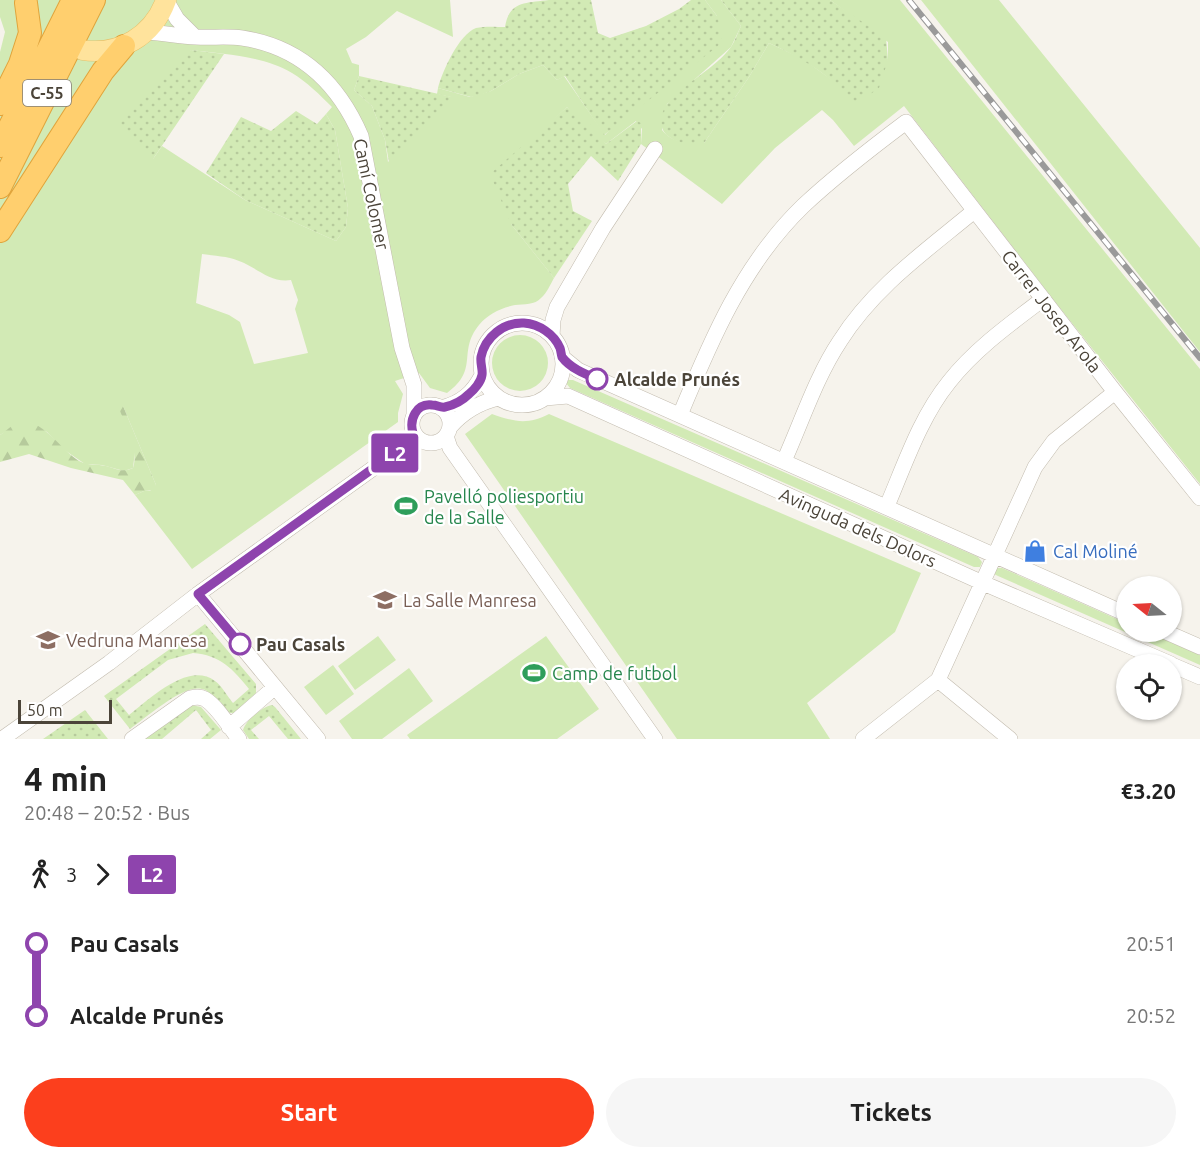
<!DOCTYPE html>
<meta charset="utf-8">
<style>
body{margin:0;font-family:Ubuntu,sans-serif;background:#f6f6f6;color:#222;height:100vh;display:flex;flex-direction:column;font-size:22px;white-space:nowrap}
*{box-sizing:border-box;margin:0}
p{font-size:20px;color:#767676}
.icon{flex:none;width:33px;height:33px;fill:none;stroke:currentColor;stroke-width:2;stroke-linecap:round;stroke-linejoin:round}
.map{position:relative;height:739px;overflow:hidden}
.side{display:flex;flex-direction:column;background:#fff;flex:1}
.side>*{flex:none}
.badge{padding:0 12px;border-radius:4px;font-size:21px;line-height:39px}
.needle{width:39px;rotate:288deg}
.tools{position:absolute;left:1116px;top:576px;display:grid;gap:12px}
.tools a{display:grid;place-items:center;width:66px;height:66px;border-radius:50%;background:#fff;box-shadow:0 2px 4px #0004;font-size:30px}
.scale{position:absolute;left:18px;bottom:15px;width:94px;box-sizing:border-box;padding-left:6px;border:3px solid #4b4439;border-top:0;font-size:16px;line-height:21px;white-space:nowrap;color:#4b4439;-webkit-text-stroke:4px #fff;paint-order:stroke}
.map>.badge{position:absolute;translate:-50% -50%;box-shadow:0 0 0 3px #fff}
.legs{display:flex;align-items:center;gap:9px;height:66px;padding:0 24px;font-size:20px}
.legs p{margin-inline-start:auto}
.headline{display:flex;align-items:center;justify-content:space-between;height:102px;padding:0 24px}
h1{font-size:33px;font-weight:700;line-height:45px}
.button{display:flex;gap:12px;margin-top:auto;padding:12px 24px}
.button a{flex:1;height:69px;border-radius:36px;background:#fc3f1d;color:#fff;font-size:24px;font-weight:700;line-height:69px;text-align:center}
.button a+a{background:#f6f6f6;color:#222}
ul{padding:0 24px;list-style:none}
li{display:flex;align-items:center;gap:21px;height:72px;font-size:22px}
li i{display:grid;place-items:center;width:9px;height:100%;margin:0 8px;background:currentColor}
li i::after{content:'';width:15px;height:15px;margin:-8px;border:4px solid;border-radius:50%;background:#fff}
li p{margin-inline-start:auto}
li:first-child i{background:linear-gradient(#0000 50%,currentColor 0)}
li:last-child i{background:linear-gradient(currentColor 50%,#0000 0)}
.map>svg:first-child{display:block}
</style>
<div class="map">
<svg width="1200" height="739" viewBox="0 0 1200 739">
<defs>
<pattern id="forest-firs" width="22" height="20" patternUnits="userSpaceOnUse" patternTransform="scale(1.5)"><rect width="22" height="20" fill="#d2eab5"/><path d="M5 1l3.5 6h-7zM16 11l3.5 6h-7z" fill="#b6ca9c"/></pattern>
<pattern id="garden-dots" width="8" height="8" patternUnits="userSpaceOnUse" patternTransform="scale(1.5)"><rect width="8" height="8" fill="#d2eab5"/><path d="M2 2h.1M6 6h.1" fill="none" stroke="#b6ca9c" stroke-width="1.8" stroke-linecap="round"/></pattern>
</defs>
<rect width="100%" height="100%" fill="#f6f3ec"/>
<path fill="#d2eab5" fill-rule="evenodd" d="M0,0h450l3,37 -56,-26 -31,26 -20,12 6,14 7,2v11l-5,14 18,16 13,34 3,22 63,-65 -14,-3 1,-6 32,9 21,-6 28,-17 24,-9 14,15 7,-4 41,59 112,-119 -12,-16h16l20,26 -10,21 -64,57 -5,26c11,14 25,12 42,13l45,-66 20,-34 34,16 29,21 56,-20v-18l-58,-42h70l300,369v115l-144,-181 -152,-197 -50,40 -21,-26 -11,-10 -47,38 -53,56 -81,-60 1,-15 -6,-8 -30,23 -39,-37 -34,32 -22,85 43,54c-4,7 -7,15 -13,20 -6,7 -17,6 -26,7 -14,3 -27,9 -36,20 -22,27 1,44 -32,68l-17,-5 -11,-15 -24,8 8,13 -5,19v9l-206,147 -57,-74 9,-4h6l6,-6 -33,-79 12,45 -2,17 -9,3 -22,-6 -17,-1 -22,-15 -16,-17 -16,-9 -9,-1 -22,13v-383l5,-20 -5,-15zM191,50c33,4 72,6 101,23 15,9 28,22 40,34l-6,7 9,16 13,78 -2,19 -10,14 -91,-41 -83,-54 -9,13zM202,254c13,2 25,2 37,7 19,7 31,22 52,19l7,20 -3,9 13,44 -54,11 -14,-42 -11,-7 -33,-12z
M921,0h78l201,248v104z
M492 363a28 28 0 1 1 56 0a28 28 0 1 1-56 0Z
M568,380h5l405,177 4,5 -2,5h-6l-404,-179 -4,-5z
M492,414c22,8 36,11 57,0l372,159 -26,59 -88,71 23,36h-153l-212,-305z
M997,568h5l124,55v9h21l53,23v10l-202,-89 -4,-2z
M378,636l18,24 -41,30 -17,-24z
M546,636l53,73 -42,30h-147l-3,-4z
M333,665l21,29 -28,21 -22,-28z
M409,668l24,33 -51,38h-30l-13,-18z"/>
<path fill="url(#forest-firs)" d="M117,403l6,3 33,79 -1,5 -11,1 -9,4 -12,-15 -52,-12 -42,-14 -29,8v-27c6,-4 13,-11 19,-13 21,-6 44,30 60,39 9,5 18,3 27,5 11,3 17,7 27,2 7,-16 -10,-48 -16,-65z"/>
<path fill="url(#garden-dots)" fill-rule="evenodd" d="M549,0h42l7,33 12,5 36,-12 33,-17 12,-9h14l12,16 6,19 -5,11 -114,89 -39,-59 -8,4 -14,-15 -24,9 -28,17 -11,4 -9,2 -33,-9c4,-16 21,-54 38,-60 9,-2 21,-1 29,-1 4,-26 21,-24 44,-27z
M721,0h109l56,38 2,22 -9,28 -24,17c-23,-30 -52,-46 -86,-62l-20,34 -45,66c-12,2 -26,1 -36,-7 -10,-7 -8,-24 0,-33 16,-20 48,-35 63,-56 4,-6 7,-15 10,-21z
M191,50l33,4 -71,105 -19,-17 -15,-21z
M359,76l93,21 -59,65h-4l-4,-22 -13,-34 -18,-16z
M567,107l25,19 14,18 31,-23 4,2v21l-23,37 -27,-25 -23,28 5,27 19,10 -38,57 -43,-54 -21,-50z
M296,111l21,13 9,-10 9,16 13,78 -2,19 -10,14 -91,-41 -39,-27 35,-56 30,14z
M205,624l51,60v9l-22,20c-10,1 -13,-6 -18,-12 -4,-5 -8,-11 -14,-12 -19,-5 -56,29 -72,40l-26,-33zM193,653c27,2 40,16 56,36l-16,14c-6,-7 -11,-17 -18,-22 -27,-20 -65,18 -86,34l-13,-16 52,-39z
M191,705l10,2 20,23 -11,9h-9l10,-9 -15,-20 -34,29h-19z
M272,705l3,2 26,32h-13l-19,-23 -18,14 8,9h-10l-6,-9c3,-10 19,-23 29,-25z
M85,710l23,29h-65z"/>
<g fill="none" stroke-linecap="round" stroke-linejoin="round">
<g stroke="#c2bbae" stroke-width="16">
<path id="minor" d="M166,0l11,19 18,18
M145,32c17,1 34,4 51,5 15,1 31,-1 46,1 59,9 96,45 119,98l41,212 12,37v30
M481 364a41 41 0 1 1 82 0a41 41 0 1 1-82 0Z
M552,336l1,-16 4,-13 46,-79 52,-79
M562,357l16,13 548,244
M545,398l23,-2 415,187 188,81
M412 424a19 19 0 1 1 38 0a19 19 0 1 1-38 0Z
M441,408c20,-5 32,-15 41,-33
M680,415c31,-75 63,-151 123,-209 32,-30 67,-57 103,-84l209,270 85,106
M450,427c13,-15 28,-24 48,-29
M446,436l4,12 205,291
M784,461c18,-40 32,-84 56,-120 34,-54 86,-90 134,-130
M887,506c18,-42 33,-88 62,-124 26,-33 61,-58 94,-83
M198,594l120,145
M1166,632l34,15
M1172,665l28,12
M938,680l72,59
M229,727l46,-40
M2,739l107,-76 89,-69 209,-150 6,-11
M132,739l58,-41c5,-1 10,-2 15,1 13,8 24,28 34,40
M863,739l75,-59 97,-213 19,-26 61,-49"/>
</g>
<g stroke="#e6c16a" stroke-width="21">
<path id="major" d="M82,50c37,6 71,-14 84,-50"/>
</g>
<g stroke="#e0a43c" stroke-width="24">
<path id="highway" d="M0,104l20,-40 10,-31 -4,-30
M0,146l73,-146
M0,187l94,-187
M0,231l103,-160 21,-25"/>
</g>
<use href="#minor" stroke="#fff" stroke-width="15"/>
<use href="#major" stroke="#ffe39c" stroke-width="20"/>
<use href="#highway" stroke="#ffcf6e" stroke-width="22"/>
<g stroke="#9a9a9a" stroke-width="6">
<path id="rail" d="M909,0l291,358"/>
</g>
<use href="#rail" stroke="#fff" stroke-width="4" stroke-dasharray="11" stroke-linecap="butt"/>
</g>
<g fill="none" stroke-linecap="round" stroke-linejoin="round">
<g stroke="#fff" stroke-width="14">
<path id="line-1" d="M240,644l-42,-50 209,-150 6,-11c-4,-13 3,-30 19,-28 6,0 8,3 13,2 9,-2 18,-7 24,-13 5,-4 12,-12 13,-19 1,-5 -2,-12 -1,-18 4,-20 23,-35 43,-34 15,1 30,11 36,25 1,3 1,6 2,9 8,11 23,17 35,22"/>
</g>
<use href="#line-1" stroke="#8e44ad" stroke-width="9"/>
</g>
<defs>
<g id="stadium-bare" transform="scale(1.8)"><path d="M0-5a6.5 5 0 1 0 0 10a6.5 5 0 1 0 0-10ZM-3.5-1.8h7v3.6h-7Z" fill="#2e9e5b" stroke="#fff" stroke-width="2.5" paint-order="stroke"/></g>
<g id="shop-bare" transform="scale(1.8)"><path d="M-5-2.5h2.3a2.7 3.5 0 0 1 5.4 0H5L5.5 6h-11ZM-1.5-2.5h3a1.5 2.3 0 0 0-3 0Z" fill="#3f7fe0" stroke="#fff" stroke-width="2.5" paint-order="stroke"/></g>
<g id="school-bare" transform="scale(1.8)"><path d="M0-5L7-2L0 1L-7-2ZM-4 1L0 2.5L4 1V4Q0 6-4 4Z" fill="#8d6e63" stroke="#fff" stroke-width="2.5" paint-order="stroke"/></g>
</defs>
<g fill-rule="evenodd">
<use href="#stadium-bare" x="406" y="506"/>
<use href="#shop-bare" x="1035" y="551"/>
<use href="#school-bare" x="385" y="600"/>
<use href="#school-bare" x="48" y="640"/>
<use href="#stadium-bare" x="534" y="673"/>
</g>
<g fill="#fff" stroke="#8e44ad" stroke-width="3">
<circle cx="597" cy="379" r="10"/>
<circle cx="240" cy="644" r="10"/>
</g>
<g text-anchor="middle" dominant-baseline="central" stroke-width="4.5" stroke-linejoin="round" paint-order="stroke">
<rect fill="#fff" stroke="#817c74" stroke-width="1.5" x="23" y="80" width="48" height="26" rx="4.5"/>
<g font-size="16" font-weight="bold" fill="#4b4439">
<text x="47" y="93">C-55</text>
</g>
<g font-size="18" fill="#4b4439" stroke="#fff">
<text transform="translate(372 194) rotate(78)">Camí Colomer</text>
<text transform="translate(1052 311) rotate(52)">Carrer Josep Arola</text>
<text transform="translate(858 527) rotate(24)">Avinguda dels Dolors</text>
</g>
<g font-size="18" font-weight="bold" fill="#4b4439" stroke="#fff" text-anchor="start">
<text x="614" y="379">Alcalde Prunés</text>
<text x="256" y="644">Pau Casals</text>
</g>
<g font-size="18" fill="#27864d" stroke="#fff" text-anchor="start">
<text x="424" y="496">Pavelló poliesportiu<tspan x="424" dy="21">de la Salle</tspan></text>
<text x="552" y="673">Camp de futbol</text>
</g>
<g font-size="18" fill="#366cbe" stroke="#fff" text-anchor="start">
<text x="1053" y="551">Cal Moliné</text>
</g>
<g font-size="18" fill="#785e54" stroke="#fff" text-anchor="start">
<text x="403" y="600">La Salle Manresa</text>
<text x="66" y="640">Vedruna Manresa</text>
</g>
</g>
</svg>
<div class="tools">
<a><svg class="needle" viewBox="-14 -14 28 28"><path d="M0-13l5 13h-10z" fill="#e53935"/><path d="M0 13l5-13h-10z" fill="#767676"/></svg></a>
<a><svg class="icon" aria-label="locate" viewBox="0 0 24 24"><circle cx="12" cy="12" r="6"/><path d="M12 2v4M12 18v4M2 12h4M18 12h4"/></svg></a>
</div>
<div class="scale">50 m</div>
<b class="badge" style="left:395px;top:453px;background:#8e44ad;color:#fff">L2</b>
</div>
<section class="side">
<div class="headline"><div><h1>4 min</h1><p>20:48 – 20:52 · Bus</p></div><b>€3.20</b></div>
<div class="legs"><svg class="icon" aria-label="walk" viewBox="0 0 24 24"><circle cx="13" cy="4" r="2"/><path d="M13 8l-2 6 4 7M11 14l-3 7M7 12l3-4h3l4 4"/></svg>3<svg class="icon" aria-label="forward" viewBox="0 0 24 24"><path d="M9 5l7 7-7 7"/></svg><b class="badge" style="background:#8e44ad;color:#fff">L2</b></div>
<ul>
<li><i style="color:#8e44ad"></i><b>Pau Casals</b><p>20:51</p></li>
<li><i style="color:#8e44ad"></i><b>Alcalde Prunés</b><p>20:52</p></li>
</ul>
<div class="button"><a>Start</a><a>Tickets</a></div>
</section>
